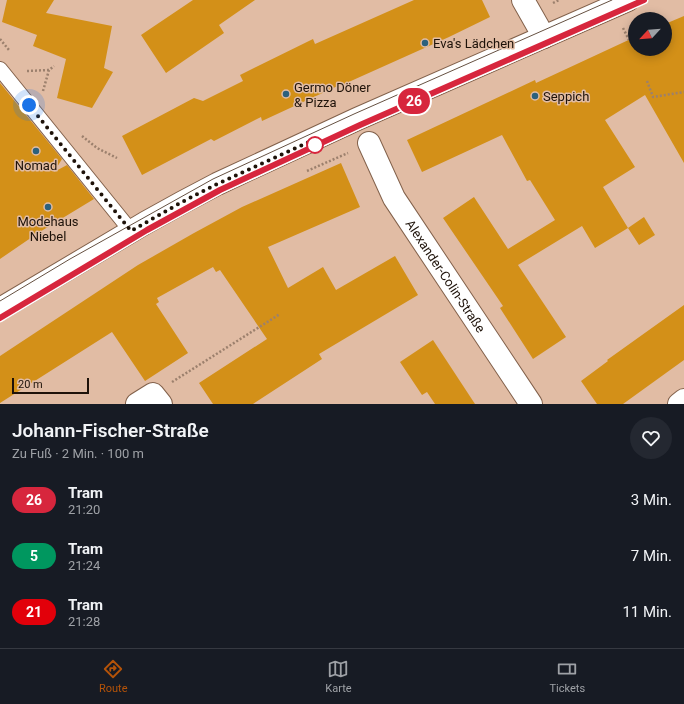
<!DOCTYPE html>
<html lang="de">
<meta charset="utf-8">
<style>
body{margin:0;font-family:Roboto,sans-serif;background:#242831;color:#f1f3f6;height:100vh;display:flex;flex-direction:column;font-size:15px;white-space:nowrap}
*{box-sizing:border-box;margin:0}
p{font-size:13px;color:#9ea1a6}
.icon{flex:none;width:22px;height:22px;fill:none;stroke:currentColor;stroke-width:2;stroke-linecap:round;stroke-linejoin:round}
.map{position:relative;height:404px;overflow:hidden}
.sheet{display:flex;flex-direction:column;background:#171b24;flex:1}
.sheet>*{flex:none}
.badge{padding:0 8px;border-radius:13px;font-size:14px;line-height:26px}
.needle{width:26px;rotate:244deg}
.fabs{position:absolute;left:628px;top:12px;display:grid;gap:8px}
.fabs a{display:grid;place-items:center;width:44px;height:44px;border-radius:50%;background:#171b24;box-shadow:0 2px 10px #0003;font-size:20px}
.scale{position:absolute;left:12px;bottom:10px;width:77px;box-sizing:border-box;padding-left:4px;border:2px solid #1e1209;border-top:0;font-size:11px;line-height:14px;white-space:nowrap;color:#1e1209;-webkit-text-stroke:3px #e1bca4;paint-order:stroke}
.you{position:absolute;width:20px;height:20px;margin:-10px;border:3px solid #fff;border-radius:50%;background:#1a73e8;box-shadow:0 0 0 6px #1a73e833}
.map>.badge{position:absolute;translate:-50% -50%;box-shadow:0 0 0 2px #fff}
.round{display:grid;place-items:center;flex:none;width:42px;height:42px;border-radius:21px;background:#242831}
.headline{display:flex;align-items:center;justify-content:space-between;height:68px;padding:0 12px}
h1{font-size:19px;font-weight:600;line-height:30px}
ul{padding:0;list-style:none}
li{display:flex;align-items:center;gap:12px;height:56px;padding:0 12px}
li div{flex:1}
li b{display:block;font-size:15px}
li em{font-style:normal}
li .badge{min-width:44px;font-weight:700;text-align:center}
.tabs{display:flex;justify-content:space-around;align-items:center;height:56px;border-top:1px solid #363941;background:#171b24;font-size:11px;color:#9ea1a6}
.tabs a{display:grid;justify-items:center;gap:2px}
.tabs .current{color:#b45309}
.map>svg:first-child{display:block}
</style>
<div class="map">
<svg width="684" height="404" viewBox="0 0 684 404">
<rect width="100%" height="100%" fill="#e1bca4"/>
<path fill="#d39018" d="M7,0h47l-8,13 66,13 -8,42 9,4 -21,36 -35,-10 9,-39 -33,-13 4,-11 -35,-13z
M193,0h62l-36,25 5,8 -58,40 -25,-38z
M414,0h68l8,17 -41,20 -107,48v-1l-80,37 -1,-4 -47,24 -3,-2 -69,36 -20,-39 72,-38 9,3 40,-20 -3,-6 73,-36 2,5z
M684,16v147l-39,-68 -40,25 30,47 -32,20 25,41 -33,20 -13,-22 -64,39 48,72 -33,22 -33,-51 3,-2 -60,-88 31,-21 34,52 47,-29 -25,-40 -3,1 -25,-46 -80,37 -15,-32 128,-60 1,3 99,-46v12h30v-25z
M0,83l62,76 -8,13 13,-7 27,34 -56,34 -38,26z
M341,163l19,44 -92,40 20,41 35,-21 13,23 59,-34 23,39 -99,59 3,5 -69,45h-40l-14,-21 68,-44 -47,-69 -4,2 -3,-5 -56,31 2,4 -3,2 32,49 -43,28 -33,-49 -112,71v-47l138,-91 56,-32 48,-26z
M644,217l11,18 -16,10 -11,-17z
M684,305v55l-61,44h-26l-16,-23 27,-20 -1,-1z
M433,340l42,64h-40l-8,-12 -5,3 -22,-33z"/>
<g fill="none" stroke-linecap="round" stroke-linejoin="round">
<g stroke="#82614b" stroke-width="16">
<path id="service" d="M0,69l131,162"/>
</g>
<g stroke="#82614b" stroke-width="24">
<g id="minor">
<path d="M523,0l21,37"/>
<path id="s1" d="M369,143l25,55 137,206"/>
<path d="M137,404l16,-10 8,10"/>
<path d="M679,404l5,-4"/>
</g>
</g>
<g stroke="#82614b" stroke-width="24">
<path id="primary" d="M0,309l145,-86 38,-21 34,-18 140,-65 271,-119"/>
</g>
<path stroke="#9c806d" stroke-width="2.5" stroke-dasharray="2 2" stroke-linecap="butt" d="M553,3l6,-3
M623,28l6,12
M0,39l9,11
M27,71l22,-1
M647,81l6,16 31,-5
M43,91l6,-21 5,-4
M82,136l15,12 20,10
M307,171l41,-18
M172,382l108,-68"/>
<use href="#service" stroke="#fff" stroke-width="14"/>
<use href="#minor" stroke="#fff" stroke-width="22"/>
<use href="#primary" stroke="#fff" stroke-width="22"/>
<path stroke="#665142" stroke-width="1" d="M0,301l70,-42 143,-80 141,-65 258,-114
M0,318l147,-88 73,-40 140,-65 284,-125"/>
</g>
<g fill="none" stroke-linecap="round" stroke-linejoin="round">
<g stroke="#fff" stroke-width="9">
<path id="line" d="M0,318l147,-88 73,-40 140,-65 284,-125"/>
</g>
<use href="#line" stroke="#d7263d" stroke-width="6"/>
<path stroke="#1e1209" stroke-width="4" stroke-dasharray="0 7.2" d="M29,105l102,126 51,-29 35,-18 92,-42 6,3"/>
</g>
<g fill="#2c617d" stroke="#e1bca4" stroke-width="1.5">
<circle cx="425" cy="43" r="4"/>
<circle cx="286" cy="94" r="4"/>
<circle cx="535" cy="96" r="4"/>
<circle cx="36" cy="151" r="4"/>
<circle cx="48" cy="207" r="4"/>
</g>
<circle fill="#fff" stroke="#d7263d" stroke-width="2" cx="315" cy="145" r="8"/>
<g text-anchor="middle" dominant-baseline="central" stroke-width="3" stroke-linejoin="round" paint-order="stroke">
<g font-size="13" fill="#1e1209" stroke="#e1bca4" text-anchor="start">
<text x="433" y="43">Eva's Lädchen</text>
<text x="294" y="87">Germo Döner<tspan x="294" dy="15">&amp; Pizza</tspan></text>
<text x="543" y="96">Seppich</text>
<text x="36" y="165" text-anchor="middle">Nomad</text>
<text x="48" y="221" text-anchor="middle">Modehaus<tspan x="48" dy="15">Niebel</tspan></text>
</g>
<g font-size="13" fill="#1e1209" stroke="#e1bca4">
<text stroke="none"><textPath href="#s1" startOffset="154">Alexander-Colin-Straße</textPath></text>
</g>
</g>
</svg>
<div class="fabs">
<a><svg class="needle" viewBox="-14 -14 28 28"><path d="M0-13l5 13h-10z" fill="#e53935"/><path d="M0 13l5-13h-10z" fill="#9ea1a6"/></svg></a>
</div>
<div class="scale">20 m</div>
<div class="you" style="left:29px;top:105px"></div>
<b class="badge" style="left:414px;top:101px;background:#d7263d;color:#fff">26</b>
</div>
<section class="sheet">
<div class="headline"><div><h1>Johann-Fischer-Straße</h1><p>Zu Fuß · 2 Min. · 100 m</p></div><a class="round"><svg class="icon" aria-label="heart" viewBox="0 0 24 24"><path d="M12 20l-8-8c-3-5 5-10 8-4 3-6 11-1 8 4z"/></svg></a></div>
<ul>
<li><span class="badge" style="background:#d7263d;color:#fff">26</span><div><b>Tram</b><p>21:20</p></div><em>3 Min.</em></li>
<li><span class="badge" style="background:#00975f;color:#fff">5</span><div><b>Tram</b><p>21:24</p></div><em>7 Min.</em></li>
<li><span class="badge" style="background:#e2000a;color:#fff">21</span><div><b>Tram</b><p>21:28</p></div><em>11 Min.</em></li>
</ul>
</section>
<nav class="tabs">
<a class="current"><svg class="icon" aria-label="directions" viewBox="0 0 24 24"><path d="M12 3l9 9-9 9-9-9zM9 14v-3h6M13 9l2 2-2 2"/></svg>Route</a>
<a><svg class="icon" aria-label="map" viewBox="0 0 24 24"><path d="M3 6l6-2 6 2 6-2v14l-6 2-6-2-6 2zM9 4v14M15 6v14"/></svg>Karte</a>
<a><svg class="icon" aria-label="tickets" viewBox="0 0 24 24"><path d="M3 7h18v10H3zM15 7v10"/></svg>Tickets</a>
</nav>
